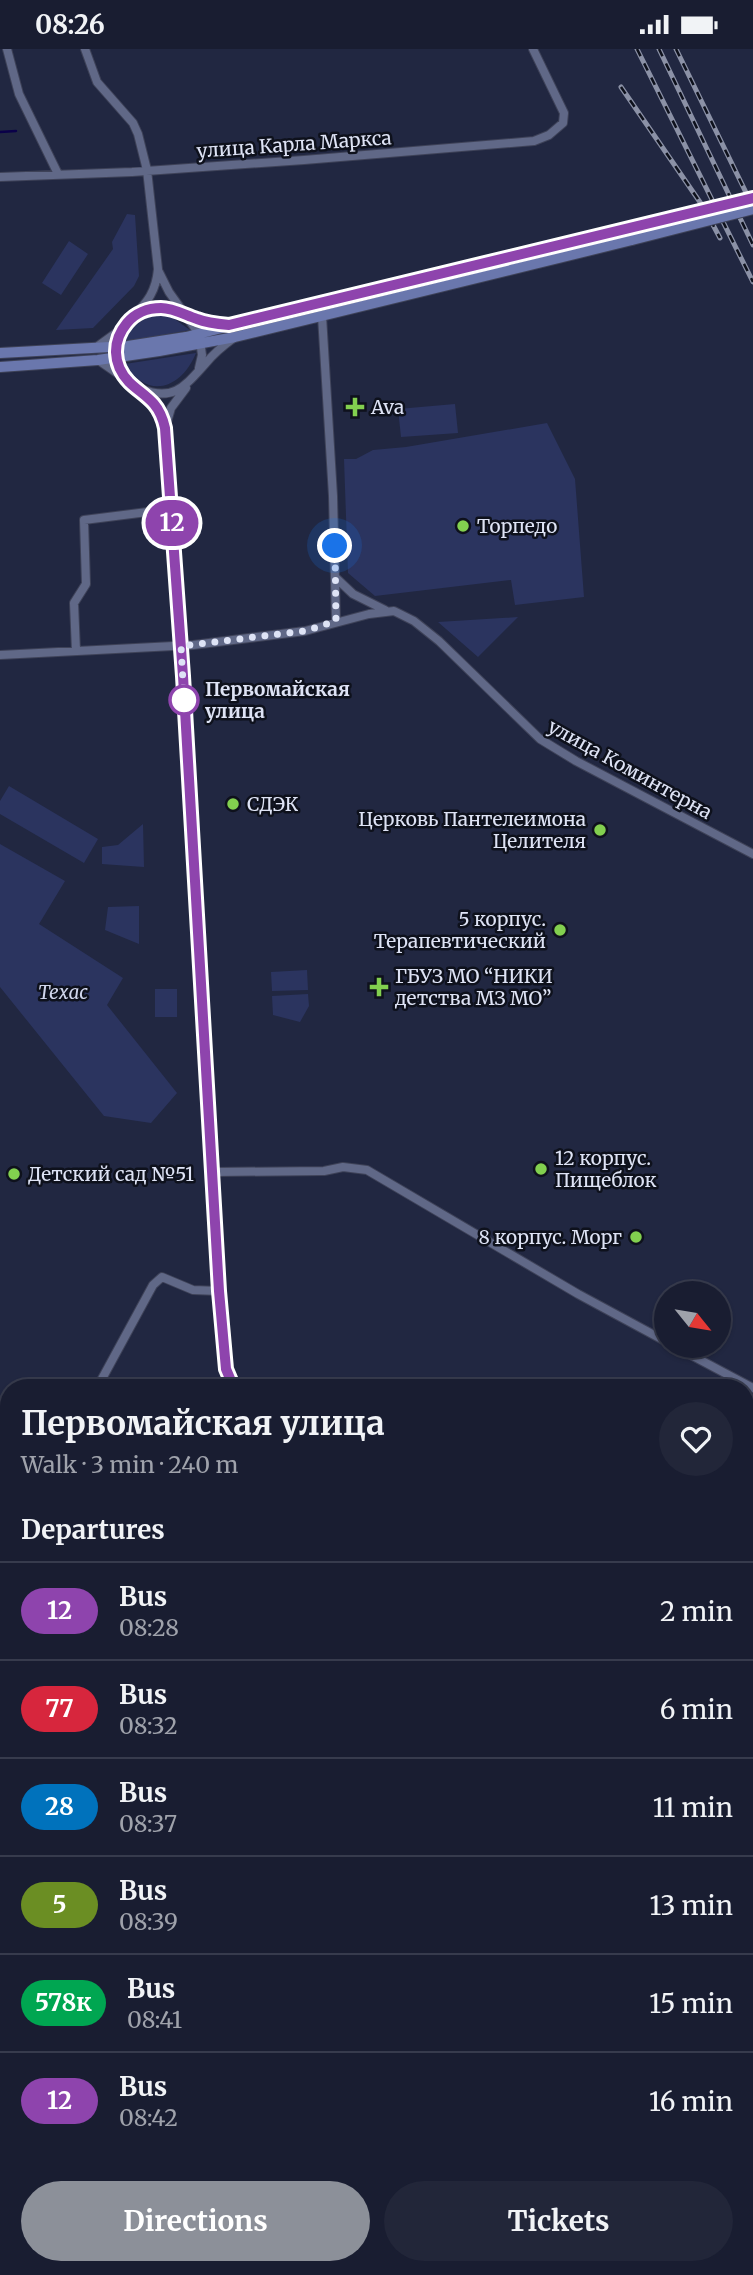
<!DOCTYPE html>
<meta charset="utf-8">
<style>
body{margin:0;font-family:Merriweather,serif;background:#222639;color:#f1f3f6;height:100vh;display:flex;flex-direction:column;font-size:26px;white-space:nowrap}
*{box-sizing:border-box;margin:0}
p{font-size:23px;color:#9fa2ab}
.icon{flex:none;width:38px;height:38px;fill:none;stroke:currentColor;stroke-width:2;stroke-linecap:round;stroke-linejoin:round}
.map{position:relative;flex:1;overflow:hidden}
.details{position:absolute;left:0px;top:1330px;width:754px;height:896px;display:flex;flex-direction:column;background:#191d31;border-radius:28px 28px 0 0;box-shadow:0 2px 5px #0004,0 0 0 2px #373b4d}
.details>*{flex:none}
.badge{padding:0 14px;border-radius:23px;font-size:24px;line-height:46px}
.needle{width:46px;rotate:120deg}
.tools{position:absolute;left:654px;top:1232px;display:grid;gap:14px}
.tools a{display:grid;place-items:center;width:77px;height:77px;border-radius:50%;background:#191d31;box-shadow:0 2px 5px #0004,0 0 0 2px #373b4d;font-size:35px}
.you{position:absolute;width:35px;height:35px;margin:-18px;border:5px solid #fff;border-radius:50%;background:#1a73e8;box-shadow:0 0 0 10px #1a73e833}
.map>.badge{position:absolute;translate:-50% -50%;box-shadow:0 0 0 4px #fff}
h2{padding:0 21px;font-size:26px;line-height:63px}
.round{display:grid;place-items:center;flex:none;width:74px;height:74px;border-radius:37px;background:#222639}
.head{display:flex;align-items:center;justify-content:space-between;height:119px;padding:0 21px}
h1{font-size:33px;font-weight:700;line-height:52px}
.primary-button{display:flex;gap:14px;margin-top:auto;padding:14px 21px}
.primary-button a{flex:1;height:80px;border-radius:42px;background:#8c9099;color:#fff;font-size:28px;font-weight:700;line-height:80px;text-align:center}
.primary-button a+a{background:#222639;color:#f1f3f6}
ul{padding:0;list-style:none}
li{display:flex;align-items:center;gap:21px;height:98px;padding:0 21px;border-top:2px solid #373b4d}
li div{flex:1}
li b{display:block;font-size:26px}
li em{font-style:normal}
li .badge{min-width:77px;font-weight:700;text-align:center}
.status{display:flex;justify-content:space-between;align-items:center;height:49px;padding:0 35px;background:#191d31;direction:ltr}
.status svg{height:19px;fill:currentColor}
.map>svg:first-child{display:block}
</style>
<div class="status"><b>08:26</b><svg viewBox="0 0 49 12"><path d="M0 12V9h3v3zM5 12V6h3v6zM10 12V3h3v9zM15 12V0h3v12zM26 1h20v11H26zM47 4h2v5h-2z"/></svg></div>
<div class="map">
<svg width="753" height="2226" viewBox="0 0 753 2226">
<rect width="100%" height="100%" fill="#212741"/>
<path fill="#2b345f" d="M127,165l8,1 4,61 -5,10 -41,42 -37,2 57,-81 -1,-7z
M69,192l19,13 -27,41 -19,-12z
M152,266h17l21,15 -66,12c6,-14 14,-20 28,-27z
M196,304c-14,35 -48,48 -71,11z
M455,355l3,29 -57,4 -3,-28z
M547,374l28,56 9,118 -69,8 -4,-25 -136,16 -27,-23 -4,-114h12l17,-9 33,-3z
M518,568l-40,40 -40,-35z
M9,737l89,53 -14,24 -84,-49v-13z
M143,775l1,43 -42,-3v-17l16,-2z
M0,795l65,37 -26,43 84,54 -16,27 70,88 -26,30 -47,-7 -104,-129z
M139,857v38l-34,-14 3,-23z
M307,921l1,20 -36,1 -1,-19z
M155,940h22v28h-22z
M308,945l1,12 -9,16 -27,-7 -1,-19z"/>
<path fill="#404d9b" d="M753,1880v227l-7,-6v-208z"/>
<g fill="none" stroke-linecap="round" stroke-linejoin="round">
<path stroke="#0a0049" stroke-width="2.5" d="M0,83l16,-1"/>
<g stroke="#3e4258" stroke-width="10">
<path id="minor" d="M7,0l12,45 39,80
M85,0l12,33 36,41 5,11 9,36 11,99c-2,22 -10,33 -26,48
M0,128l132,-5 172,-12 230,-19 15,-6 14,-12 1,-10 -31,-64
M159,223l10,20 30,42 3,21 -3,13
M322,267l11,180 3,125
M98,297l22,-16
M98,311l23,16
M129,333c-12,-17 -19,-32 -8,-51 27,-45 67,-10 105,-6
M136,338l23,24 6,17 17,229 37,634 7,78 9,19
M141,340c33,13 44,-3 65,-26 8,-10 18,-18 29,-26
M166,376l5,-17 15,-20
M336,529l17,16 32,16
M76,602l-2,-48 12,-19 -2,-64 87,-11
M0,606l193,-10 112,-14 64,-17 25,-3 20,10 25,20 101,98 36,22 177,93
M213,1123l111,-1 19,-4 24,3 211,124 89,48
M674,1297l79,42
M97,1339l56,-103 9,-8 31,13 26,1
M746,1458l7,-13
M0,1482l9,1
M746,1644l7,5
M746,1719l7,-14
M94,2226l12,-9"/>
</g>
<g stroke="#3e4258" stroke-width="12">
<path id="major" d="M0,304l128,-7 58,-9 231,-58 211,-49
M0,318l98,-7 61,-9 76,-14 397,-97"/>
</g>
<use href="#minor" stroke="#606887" stroke-width="8"/>
<use href="#major" stroke="#6a77ad" stroke-width="10"/>
<g stroke="#8b91a6" stroke-width="5">
<path id="rail" d="M637,0l116,233
M659,0l94,196
M676,0l77,158
M621,38l83,121 16,30
M746,1838l7,-14
M746,2170l7,-3
M540,2226l5,-9
M623,2226l13,-9
M645,2226l13,-9"/>
</g>
<use href="#rail" stroke="#0e111c" stroke-width="2.5" stroke-dasharray="8" stroke-linecap="butt"/>
<g stroke="#3e4258" stroke-width="12" stroke-linecap="butt">
<path id="major-bridge" d="M628,181l125,-32
M632,191l121,-31"/>
</g>
<use href="#major-bridge" stroke="#6a77ad" stroke-width="10"/>
</g>
<g fill="none" stroke-linecap="round" stroke-linejoin="round">
<g stroke="#fff" stroke-width="16">
<path id="line" d="M234,1339l-8,-19 -7,-78 -36,-615 -18,-248c-2,-9 -5,-17 -11,-24 -8,-9 -17,-14 -25,-22 -17,-18 -17,-41 -2,-59 8,-10 21,-15 34,-15 12,0 24,7 36,11 10,4 21,5 32,6l524,-127"/>
</g>
<use href="#line" stroke="#8e44ad" stroke-width="10"/>
<path stroke="#dee3f5" stroke-width="7" stroke-dasharray="0 12.6" d="M184,651l-3,-54 124,-15 31,-10 -1,-75"/>
</g>
<g fill="#82d04f" stroke="#0e111c" stroke-width="2.5">
<path d="M351.5 347.5h7v7h7v7h-7v7h-7v-7h-7v-7h7z"/>
<circle cx="463" cy="477" r="7"/>
<circle cx="233" cy="755" r="7"/>
<circle cx="600" cy="781" r="7"/>
<circle cx="560" cy="881" r="7"/>
<path d="M375.5 927.5h7v7h7v7h-7v7h-7v-7h-7v-7h7z"/>
<circle cx="541" cy="1120" r="7"/>
<circle cx="14" cy="1125" r="7"/>
<circle cx="636" cy="1188" r="7"/>
</g>
<circle fill="#fff" stroke="#8e44ad" stroke-width="3.5" cx="184" cy="651" r="14"/>
<g text-anchor="middle" dominant-baseline="central" stroke-width="5" stroke-linejoin="round" paint-order="stroke">
<g font-size="19" fill="#dee3f5" stroke="#0e111c">
<text transform="translate(294 95) rotate(-4)">улица Карла Маркса</text>
<text transform="translate(630 720) rotate(29)">улица Коминтерна</text>
</g>
<g font-size="19" fill="#dee3f5" stroke="#0e111c" text-anchor="start">
<text x="371" y="358">Ava</text>
<text x="477" y="477">Торпедо</text>
<text x="247" y="755">СДЭК</text>
<text x="586" y="770" text-anchor="end">Церковь Пантелеимона<tspan x="586" dy="22">Целителя</tspan></text>
<text x="546" y="870" text-anchor="end">5 корпус.<tspan x="546" dy="22">Терапевтический</tspan></text>
<text x="395" y="927">ГБУЗ МО “НИКИ<tspan x="395" dy="22">детства МЗ МО”</tspan></text>
<text x="555" y="1109">12 корпус.<tspan x="555" dy="22">Пищеблок</tspan></text>
<text x="28" y="1125">Детский сад №51</text>
<text x="622" y="1188" text-anchor="end">8 корпус. Морг</text>
</g>
<g font-size="19" font-weight="bold" fill="#dee3f5" stroke="#0e111c" text-anchor="start">
<text x="205" y="640">Первомайская<tspan x="205" dy="22">улица</tspan></text>
</g>
<g font-size="19" font-style="italic" fill="#d0d6ec" stroke="#0e111c">
<text x="63" y="943">Техас</text>
</g>
</g>
</svg>
<div class="tools">
<a><svg class="needle" viewBox="-14 -14 28 28"><path d="M0-13l5 13h-10z" fill="#e53935"/><path d="M0 13l5-13h-10z" fill="#9fa2ab"/></svg></a>
</div>
<div class="you" style="left:335px;top:497px"></div>
<b class="badge" style="left:172px;top:474px;background:#8e44ad;color:#fff">12</b>
<section class="details">
<div class="head"><div><h1>Первомайская улица</h1><p>Walk · 3 min · 240 m</p></div><a class="round"><svg class="icon" aria-label="heart" viewBox="0 0 24 24"><path d="M12 20l-8-8c-3-5 5-10 8-4 3-6 11-1 8 4z"/></svg></a></div>
<h2>Departures</h2>
<ul>
<li><span class="badge" style="background:#8e44ad;color:#fff">12</span><div><b>Bus</b><p>08:28</p></div><em>2 min</em></li>
<li><span class="badge" style="background:#d7263d;color:#fff">77</span><div><b>Bus</b><p>08:32</p></div><em>6 min</em></li>
<li><span class="badge" style="background:#0072bc;color:#fff">28</span><div><b>Bus</b><p>08:37</p></div><em>11 min</em></li>
<li><span class="badge" style="background:#6b8e23;color:#fff">5</span><div><b>Bus</b><p>08:39</p></div><em>13 min</em></li>
<li><span class="badge" style="background:#00a651;color:#fff">578к</span><div><b>Bus</b><p>08:41</p></div><em>15 min</em></li>
<li><span class="badge" style="background:#8e44ad;color:#fff">12</span><div><b>Bus</b><p>08:42</p></div><em>16 min</em></li>
</ul>
<div class="primary-button"><a>Directions</a><a>Tickets</a></div>
</section>
</div>
